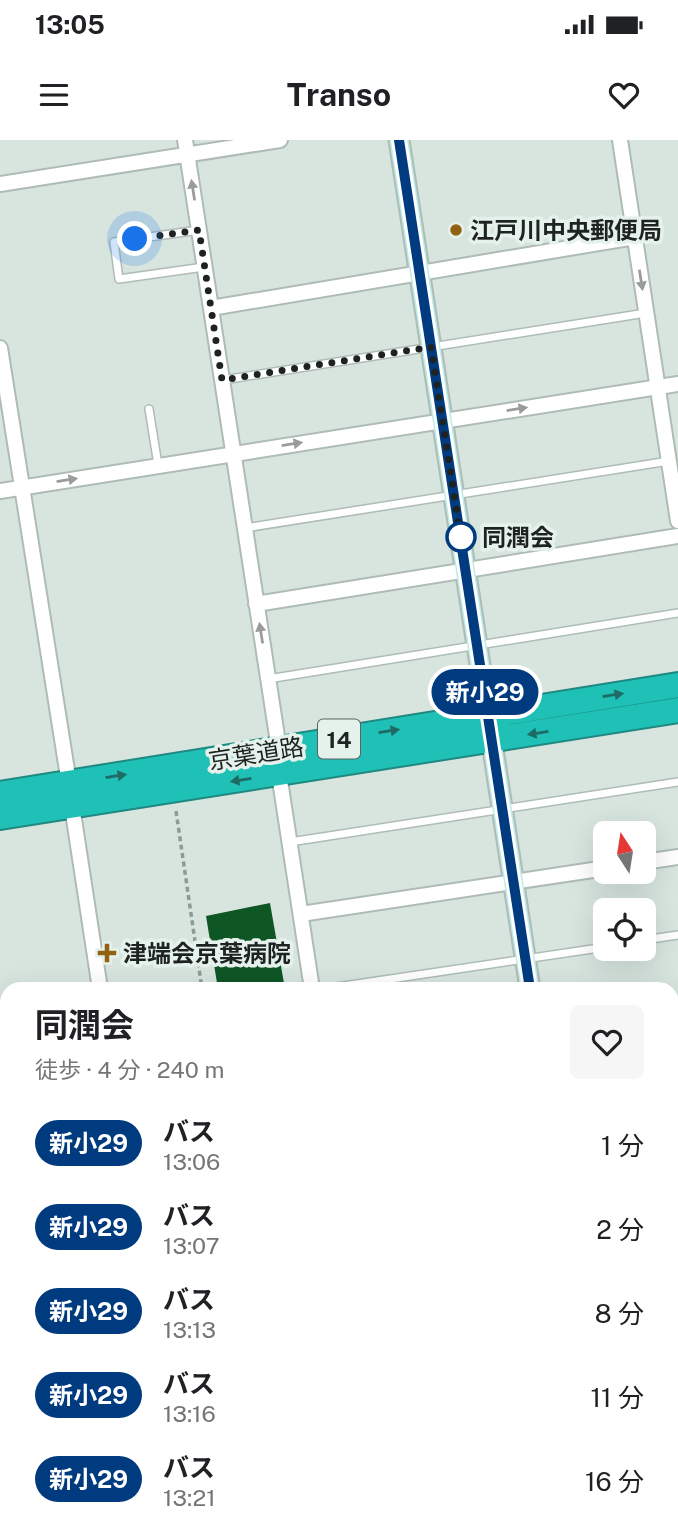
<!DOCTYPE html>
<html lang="ja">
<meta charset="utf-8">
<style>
body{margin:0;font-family:"Public Sans","Noto Sans JP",sans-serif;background:#f6f6f6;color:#202124;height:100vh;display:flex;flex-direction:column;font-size:26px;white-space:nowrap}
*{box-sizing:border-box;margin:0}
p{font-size:23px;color:#757577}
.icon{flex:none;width:38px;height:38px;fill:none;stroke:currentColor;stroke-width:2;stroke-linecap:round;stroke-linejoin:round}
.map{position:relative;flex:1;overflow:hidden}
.drawer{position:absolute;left:0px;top:842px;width:679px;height:555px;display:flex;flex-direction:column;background:#fff;border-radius:21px 21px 0 0;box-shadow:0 7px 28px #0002}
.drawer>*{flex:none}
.badge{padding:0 14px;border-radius:23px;font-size:24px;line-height:46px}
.needle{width:46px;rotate:348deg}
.tools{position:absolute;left:593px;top:681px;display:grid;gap:14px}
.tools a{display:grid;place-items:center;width:63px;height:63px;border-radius:10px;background:#fff;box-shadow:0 7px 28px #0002;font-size:35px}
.you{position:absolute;width:35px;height:35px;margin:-18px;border:5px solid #fff;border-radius:50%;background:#1a73e8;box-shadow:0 0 0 10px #1a73e833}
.map>.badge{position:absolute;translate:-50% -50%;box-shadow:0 0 0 4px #fff}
.round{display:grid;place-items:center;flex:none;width:74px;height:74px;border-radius:10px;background:#f6f6f6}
.headline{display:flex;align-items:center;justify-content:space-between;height:119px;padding:0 35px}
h1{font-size:33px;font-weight:700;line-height:52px}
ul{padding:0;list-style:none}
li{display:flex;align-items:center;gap:21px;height:84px;padding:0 35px}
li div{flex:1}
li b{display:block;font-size:26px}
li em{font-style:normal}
li .badge{min-width:77px;font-weight:700;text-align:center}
.status{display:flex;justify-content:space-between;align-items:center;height:49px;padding:0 35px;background:#fff;direction:ltr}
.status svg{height:19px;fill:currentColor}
header{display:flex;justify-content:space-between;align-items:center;height:91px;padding:0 35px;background:#fff;font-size:32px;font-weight:700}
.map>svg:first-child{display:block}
</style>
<div class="status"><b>13:05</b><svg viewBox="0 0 49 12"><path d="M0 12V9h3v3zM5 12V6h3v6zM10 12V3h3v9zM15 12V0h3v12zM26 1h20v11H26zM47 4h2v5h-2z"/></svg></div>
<header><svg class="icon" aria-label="menu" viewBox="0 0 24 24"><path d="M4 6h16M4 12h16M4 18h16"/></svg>Transo<svg class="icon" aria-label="heart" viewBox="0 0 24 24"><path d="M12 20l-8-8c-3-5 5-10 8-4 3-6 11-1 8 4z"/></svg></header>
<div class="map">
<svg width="678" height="1396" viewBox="0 0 678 1396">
<rect width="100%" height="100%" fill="#d8e5df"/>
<path fill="#0f5625" d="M270,763l15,86h-67l-12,-73z"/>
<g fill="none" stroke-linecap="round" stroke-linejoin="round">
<g stroke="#afbcb6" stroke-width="10">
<path id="lane" d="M199,90l-85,12 5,37 85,-12
M223,240l423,-67
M149,269l9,56
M245,388l424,-67
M268,539l410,-66
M290,702l388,-60
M644,800l34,-5
M323,849l283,-42
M678,1030h-2l2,12
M126,1390l1,6"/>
</g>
<g stroke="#afbcb6" stroke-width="18">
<path id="street" d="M185,0l94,609
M620,0l58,381
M0,44l280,-44
M211,168l424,-71
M0,208l69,435
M0,351l678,-107
M256,464l422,-68
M279,634l33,215
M72,666l28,183
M644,722l34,-5
M301,774l305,-46
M672,871l6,-1
M0,975l7,-1
M0,1047l7,8
M672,1182l6,-1
M0,1283l7,-1
M66,1390l1,6
M171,1390v6
M397,1390l1,6"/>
</g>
<g stroke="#afbcb6" stroke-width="23">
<path id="secondary" d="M399,0l131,849
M614,1390l1,6"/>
</g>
<g stroke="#1f8981" stroke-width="28">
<path id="highway" d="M0,654l678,-109
M0,677l678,-107"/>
</g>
<path stroke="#909a95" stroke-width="3.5" stroke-dasharray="5 3.5" stroke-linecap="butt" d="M176,671l26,178"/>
<use href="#lane" stroke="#fff" stroke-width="7"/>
<use href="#street" stroke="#fff" stroke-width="14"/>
<use href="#secondary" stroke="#bcece9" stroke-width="19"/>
<use href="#highway" stroke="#1fc0b5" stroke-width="24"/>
</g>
<defs><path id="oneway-solid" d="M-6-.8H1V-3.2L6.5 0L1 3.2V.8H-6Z" transform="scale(1.75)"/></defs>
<g fill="#9a9c9b">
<use href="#oneway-solid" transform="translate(193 50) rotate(-99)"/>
<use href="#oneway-solid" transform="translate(641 140) rotate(81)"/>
<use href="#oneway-solid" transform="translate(517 269) rotate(-9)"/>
<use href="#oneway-solid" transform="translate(292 304) rotate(-9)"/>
<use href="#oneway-solid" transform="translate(67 340) rotate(-9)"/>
<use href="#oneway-solid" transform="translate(261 493) rotate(-99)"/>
</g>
<g fill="#1e6a64">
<use href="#oneway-solid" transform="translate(613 555) rotate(-9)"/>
<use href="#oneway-solid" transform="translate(389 591) rotate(-9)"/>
<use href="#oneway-solid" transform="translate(538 593) rotate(171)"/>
<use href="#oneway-solid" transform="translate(116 636) rotate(-9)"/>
<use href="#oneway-solid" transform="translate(241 640) rotate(171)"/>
</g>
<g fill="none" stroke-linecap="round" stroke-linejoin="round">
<g stroke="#fff" stroke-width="16">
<path id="line" d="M399,0l131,849"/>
</g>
<use href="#line" stroke="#003b80" stroke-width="10"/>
<path stroke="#1e2321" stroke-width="7" stroke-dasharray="0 12.6" d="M135,99l64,-9 23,150 209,-33 31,198 -1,-8"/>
</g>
<g fill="#936112" stroke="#e5f2ec" stroke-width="2.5">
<circle cx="456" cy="90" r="7"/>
<path d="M103.5 802.5h7v7h7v7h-7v7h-7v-7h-7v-7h7z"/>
</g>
<circle fill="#fff" stroke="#003b80" stroke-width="3.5" cx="461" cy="397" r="14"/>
<g text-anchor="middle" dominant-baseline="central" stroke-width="7" stroke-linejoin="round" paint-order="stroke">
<rect fill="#e5f2ec" stroke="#5a615e" stroke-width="2" x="318" y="579.5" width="42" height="39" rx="5"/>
<g font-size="23" font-weight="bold" fill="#1e2321">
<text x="339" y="599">14</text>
</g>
<g font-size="24" font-weight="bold" fill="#1e2321" stroke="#e5f2ec" text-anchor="start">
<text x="470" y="90">江戸川中央郵便局</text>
<text x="123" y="813">津端会京葉病院</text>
</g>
<g font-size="24" font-weight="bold" fill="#1e2321" stroke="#e5f2ec" text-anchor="start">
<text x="482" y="397">同潤会</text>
</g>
<g font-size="24" fill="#1e2321" stroke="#e5f2ec">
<text transform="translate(256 613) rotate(-9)">京葉道路</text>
</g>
</g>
</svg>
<div class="tools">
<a><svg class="needle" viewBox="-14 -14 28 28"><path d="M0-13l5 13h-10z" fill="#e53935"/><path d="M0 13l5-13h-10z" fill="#757577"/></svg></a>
<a><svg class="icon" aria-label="locate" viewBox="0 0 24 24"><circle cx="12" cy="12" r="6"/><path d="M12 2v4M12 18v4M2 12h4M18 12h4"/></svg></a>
</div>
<div class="you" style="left:135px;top:99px"></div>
<b class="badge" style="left:485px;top:552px;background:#003b80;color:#fff">新小29</b>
<section class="drawer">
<div class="headline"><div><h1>同潤会</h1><p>徒歩 · 4 分 · 240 m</p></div><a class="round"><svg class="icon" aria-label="heart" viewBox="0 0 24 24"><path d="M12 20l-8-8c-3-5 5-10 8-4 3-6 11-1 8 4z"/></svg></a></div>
<ul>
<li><span class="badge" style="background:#003b80;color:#fff">新小29</span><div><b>バス</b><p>13:06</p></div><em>1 分</em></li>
<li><span class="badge" style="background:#003b80;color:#fff">新小29</span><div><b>バス</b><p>13:07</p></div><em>2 分</em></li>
<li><span class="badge" style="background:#003b80;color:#fff">新小29</span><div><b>バス</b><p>13:13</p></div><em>8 分</em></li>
<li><span class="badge" style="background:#003b80;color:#fff">新小29</span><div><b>バス</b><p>13:16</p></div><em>11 分</em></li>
<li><span class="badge" style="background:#003b80;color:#fff">新小29</span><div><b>バス</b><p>13:21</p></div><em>16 分</em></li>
</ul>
</section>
</div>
